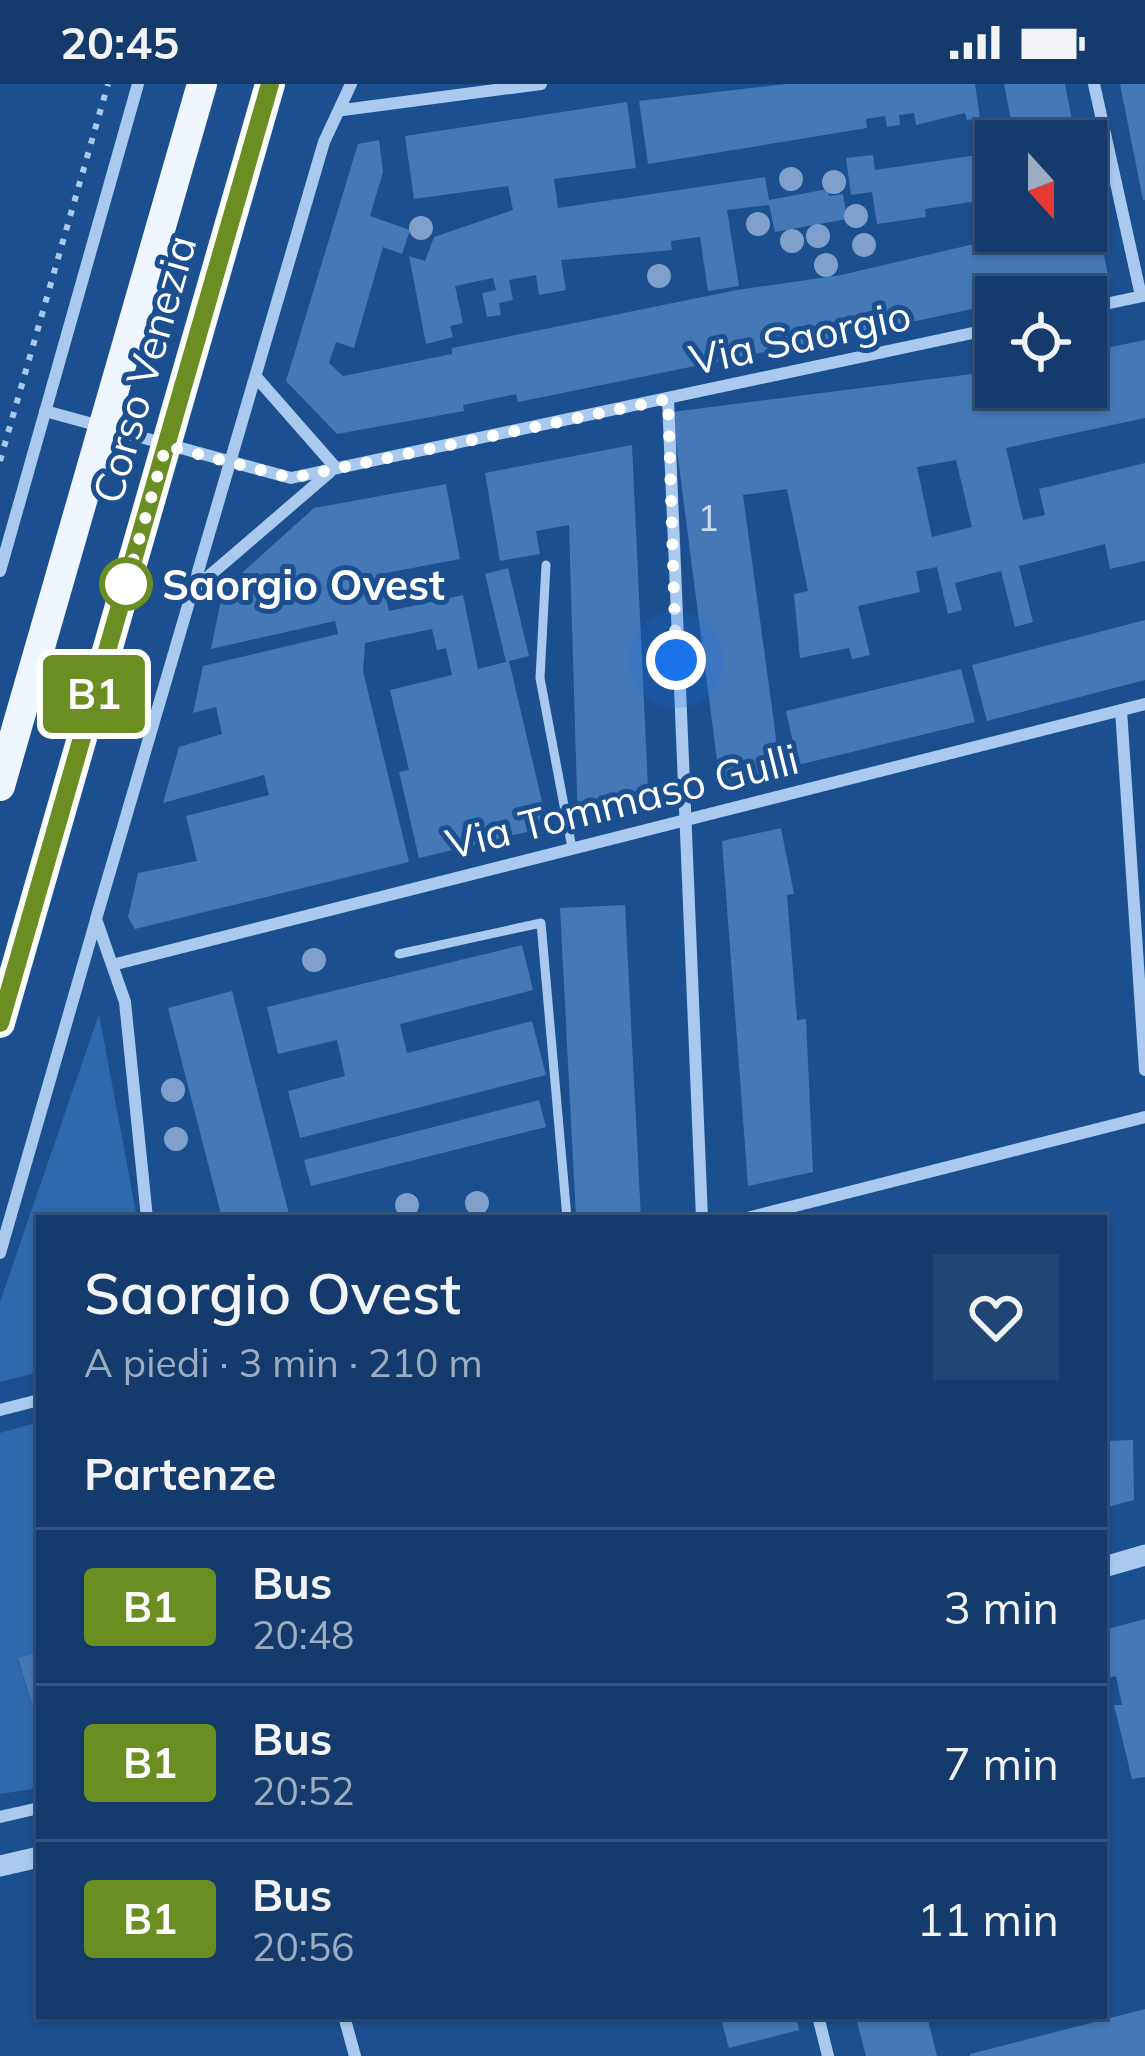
<!DOCTYPE html>
<html lang="it">
<meta charset="utf-8">
<style>
body{margin:0;font-family:Mulish,sans-serif;background:#214673;color:#f1f3f6;height:100vh;display:flex;flex-direction:column;font-size:45px;white-space:nowrap}
*{box-sizing:border-box;margin:0}
p{font-size:39px;color:#9dadc1}
.icon{flex:none;width:66px;height:66px;fill:none;stroke:currentColor;stroke-width:2;stroke-linecap:round;stroke-linejoin:round}
.map{position:relative;flex:1;overflow:hidden}
.details{position:absolute;left:36px;top:1131px;width:1071px;height:804px;display:flex;flex-direction:column;background:#143b6b;border-radius:0px;box-shadow:0 3px 9px #0004,0 0 0 3px #33557e}
.details>*{flex:none}
.badge{padding:0 24px;border-radius:9px;font-size:42px;line-height:78px}
.needle{width:78px;rotate:159deg}
.tools{position:absolute;left:975px;top:36px;display:grid;gap:24px}
.tools a{display:grid;place-items:center;width:132px;height:132px;border-radius:0px;background:#143b6b;box-shadow:0 3px 9px #0004,0 0 0 3px #33557e;font-size:60px}
.you{position:absolute;width:60px;height:60px;margin:-30px;border:9px solid #fff;border-radius:50%;background:#1a73e8;box-shadow:0 0 0 18px #1a73e833}
.map>.badge{position:absolute;translate:-50% -50%;box-shadow:0 0 0 6px #fff}
h2{padding:0 48px;font-size:45px;line-height:108px}
.round{display:grid;place-items:center;flex:none;width:126px;height:126px;border-radius:0px;background:#214673}
.overview{display:flex;align-items:center;justify-content:space-between;height:204px;padding:0 48px}
h1{font-size:57px;font-weight:600;line-height:90px}
ul{padding:0;list-style:none}
li{display:flex;align-items:center;gap:36px;height:156px;padding:0 48px;border-top:3px solid #33557e}
li div{flex:1}
li b{display:block;font-size:45px}
li em{font-style:normal}
li .badge{min-width:132px;font-weight:700;text-align:center}
.status{display:flex;justify-content:space-between;align-items:center;height:84px;padding:0 60px;background:#143b6b;direction:ltr}
.status svg{height:33px;fill:currentColor}
.map>svg:first-child{display:block}
</style>
<div class="status"><b>20:45</b><svg viewBox="0 0 49 12"><path d="M0 12V9h3v3zM5 12V6h3v6zM10 12V3h3v9zM15 12V0h3v12zM26 1h20v11H26zM47 4h2v5h-2z"/></svg></div>
<div class="map">
<svg width="1145" height="1972" viewBox="0 0 1145 1972">
<rect width="100%" height="100%" fill="#1b4f8f"/>
<path fill="#2e69ad" d="M99,930l38,204h-98v154l-39,10v-80z
M39,1338v230l-21,7 21,69v60l-39,6v-361z"/>
<path fill="#4478b7" fill-rule="evenodd" d="M786,0h189l5,34 -13,2 -2,-7 -49,12 -2,-12 -15,2 1,10 -13,2 -2,-11 -19,3 1,9 -219,36 -9,-63z
M1004,0h61l11,57h-61z
M1120,0h25v116h-2z
M627,18l9,66 -82,11 4,29 207,-31 4,23 59,-11 1,7 14,-2 4,25 -72,13 -6,-27 -42,5 12,76 -31,5 -8,-54 -29,4 1,9 -111,10 5,30 -27,5 -3,-20 -27,5 4,20 -14,3 2,12 -14,2 -5,-24 14,-3 -3,-12 -38,8 8,37 -13,3 3,11 -27,7 -17,-88 16,5 9,-24 79,-27 -5,-24 -94,13 -9,-63z
M379,56l4,32 -13,44 40,14 -8,24 -19,-7 -29,101 -18,-6 -7,21 14,13 109,-22v-6l285,-58 104,-15 189,-44h56v-13l10,-1 13,63 -79,17h-34v7l-99,21 -379,77 -2,-8 -53,11 1,6 -127,23 -51,-53 72,-237z
M984,70l5,35 7,-1v28l-5,-17 -66,10 1,8 -49,7 -5,-32 -21,3 -5,-37 27,-3 2,15z
M1145,256v78l-139,30 17,72 22,-5 -6,-26 106,-26v98l-35,8 -5,-25 -86,22 14,56 -18,5 -14,-56 -46,12 7,27 -14,4 -11,-47 -21,4 4,21 -62,14 12,49 -18,4 -3,-11 -49,10 -6,-64 14,-3 -21,-102 -44,6 39,287 -61,9 -49,-379 324,-41v16h90v-35zM956,376l16,67 -40,10 -15,-70z
M632,361l17,365 -71,17 -9,-302 -33,6 4,23 -40,7 -15,-88z
M446,400l14,75 -79,15 8,37 74,-16 15,74 28,-7 -21,-88 23,-6 21,88 -20,5 39,166 -129,31 -20,-86 10,-2 -19,-80 62,-15 -6,-27 -9,2 -5,-21 -67,14 -2,28 46,191 -274,67 -7,-12 10,-44 59,-12 -11,-45 83,-21 -5,-20 -101,28 16,-56 43,-13 -6,-27 -23,6 10,-47 135,-32 -3,-13 -124,28 12,-59 91,-82z
M1145,536v60l-158,41 -15,-56z
M961,585l14,53 -177,43 -12,-54z
M781,744l13,66 -7,1 10,125 9,-1 7,153 -65,14 -26,-345z
M625,821l16,313h-65l-16,-310z
M522,861l11,45 -133,34 7,29 125,-32 14,54 -246,63 -12,-47 57,-15 -8,-36 -59,14 -11,-47z
M232,907l58,227h-68l-54,-210z
M539,1016l7,27 -235,59 -7,-26z
M1133,1356l1,60 -30,8v-67z
M1145,1535v158l-13,2 -18,-74h8l-6,-29 -12,3v-49z
M39,1568v72h-1l-20,-66z
M1145,1925v47h-175v-2z
M720,1932h76l3,14 -70,18z
M927,1932l10,40h-71l-10,-38z"/>
<g fill="none" stroke-linecap="round" stroke-linejoin="round">
<path stroke="#a9c9ee" stroke-width="6" stroke-dasharray="6 9" stroke-linecap="butt" d="M0,377l108,-377"/>
<path stroke="#a9c9ee" stroke-width="9" d="M546,481l-6,113 32,170
M399,870l142,-31 26,295"/>
<path stroke="#a9c9ee" stroke-width="12" d="M1094,0l47,212
M343,26l198,-26
M1086,224l57,-12
M257,294l79,90
M668,315l34,819
M45,327l246,67 705,-150
M0,487l138,-487
M195,504l135,-116
M1121,626l24,360
M116,880l1029,-260
M147,1134l-22,-216 -29,-83 228,-777 27,-58
M747,1134l398,-101
M0,1169l96,-333
M0,1326l39,-10
M0,1733l39,-9
M344,1932l11,40
M818,1932l10,40"/>
<path stroke="#a9c9ee" stroke-width="21" d="M1104,1483l41,-12
M0,1782l39,-9"/>
<path stroke="#f0f6ff" stroke-width="30" d="M0,702l202,-702
M0,939l270,-939"/>
</g>
<g fill="#7ea0ca">
<circle cx="791" cy="95" r="12"/>
<circle cx="834" cy="98" r="12"/>
<circle cx="856" cy="132" r="12"/>
<circle cx="758" cy="140" r="12"/>
<circle cx="421" cy="144" r="12"/>
<circle cx="818" cy="152" r="12"/>
<circle cx="792" cy="157" r="12"/>
<circle cx="864" cy="161" r="12"/>
<circle cx="826" cy="181" r="12"/>
<circle cx="659" cy="192" r="12"/>
<circle cx="314" cy="876" r="12"/>
<circle cx="173" cy="1006" r="12"/>
<circle cx="176" cy="1055" r="12"/>
<circle cx="477" cy="1119" r="12"/>
<circle cx="407" cy="1121" r="12"/>
</g>
<g fill="none" stroke-linecap="round" stroke-linejoin="round">
<g stroke="#fff" stroke-width="27">
<path id="line" d="M0,939l270,-939"/>
</g>
<use href="#line" stroke="#6b8e23" stroke-width="18"/>
<path stroke="#fff" stroke-width="12" stroke-dasharray="0 21.6" d="M126,500l-5,19 45,-157 126,32 376,-79 8,261"/>
</g>
<circle fill="#fff" stroke="#6b8e23" stroke-width="6" cx="126" cy="500" r="24"/>
<g text-anchor="middle" dominant-baseline="central" stroke-width="10" stroke-linejoin="round" paint-order="stroke">
<g font-size="36" fill="#d0dded">
<text x="708" y="433">1</text>
</g>
<g font-size="42" fill="#fff" stroke="#1b4f8f">
<text transform="translate(800 253) rotate(-12)">Via Saorgio</text>
<text transform="translate(144 285) rotate(-74)">Corso Venezia</text>
<text transform="translate(622 717) rotate(-14)">Via Tommaso Gulli</text>
</g>
<g font-size="42" font-weight="bold" fill="#fff" stroke="#1b4f8f" text-anchor="start">
<text x="162" y="500">Saorgio Ovest</text>
</g>
</g>
</svg>
<div class="tools">
<a><svg class="needle" viewBox="-14 -14 28 28"><path d="M0-13l5 13h-10z" fill="#e53935"/><path d="M0 13l5-13h-10z" fill="#9dadc1"/></svg></a>
<a><svg class="icon" aria-label="locate" viewBox="0 0 24 24"><circle cx="12" cy="12" r="6"/><path d="M12 2v4M12 18v4M2 12h4M18 12h4"/></svg></a>
</div>
<div class="you" style="left:676px;top:576px"></div>
<b class="badge" style="left:94px;top:610px;background:#6b8e23;color:#fff">B1</b>
<section class="details">
<div class="overview"><div><h1>Saorgio Ovest</h1><p>A piedi · 3 min · 210 m</p></div><a class="round"><svg class="icon" aria-label="heart" viewBox="0 0 24 24"><path d="M12 20l-8-8c-3-5 5-10 8-4 3-6 11-1 8 4z"/></svg></a></div>
<h2>Partenze</h2>
<ul>
<li><span class="badge" style="background:#6b8e23;color:#fff">B1</span><div><b>Bus</b><p>20:48</p></div><em>3 min</em></li>
<li><span class="badge" style="background:#6b8e23;color:#fff">B1</span><div><b>Bus</b><p>20:52</p></div><em>7 min</em></li>
<li><span class="badge" style="background:#6b8e23;color:#fff">B1</span><div><b>Bus</b><p>20:56</p></div><em>11 min</em></li>
</ul>
</section>
</div>
